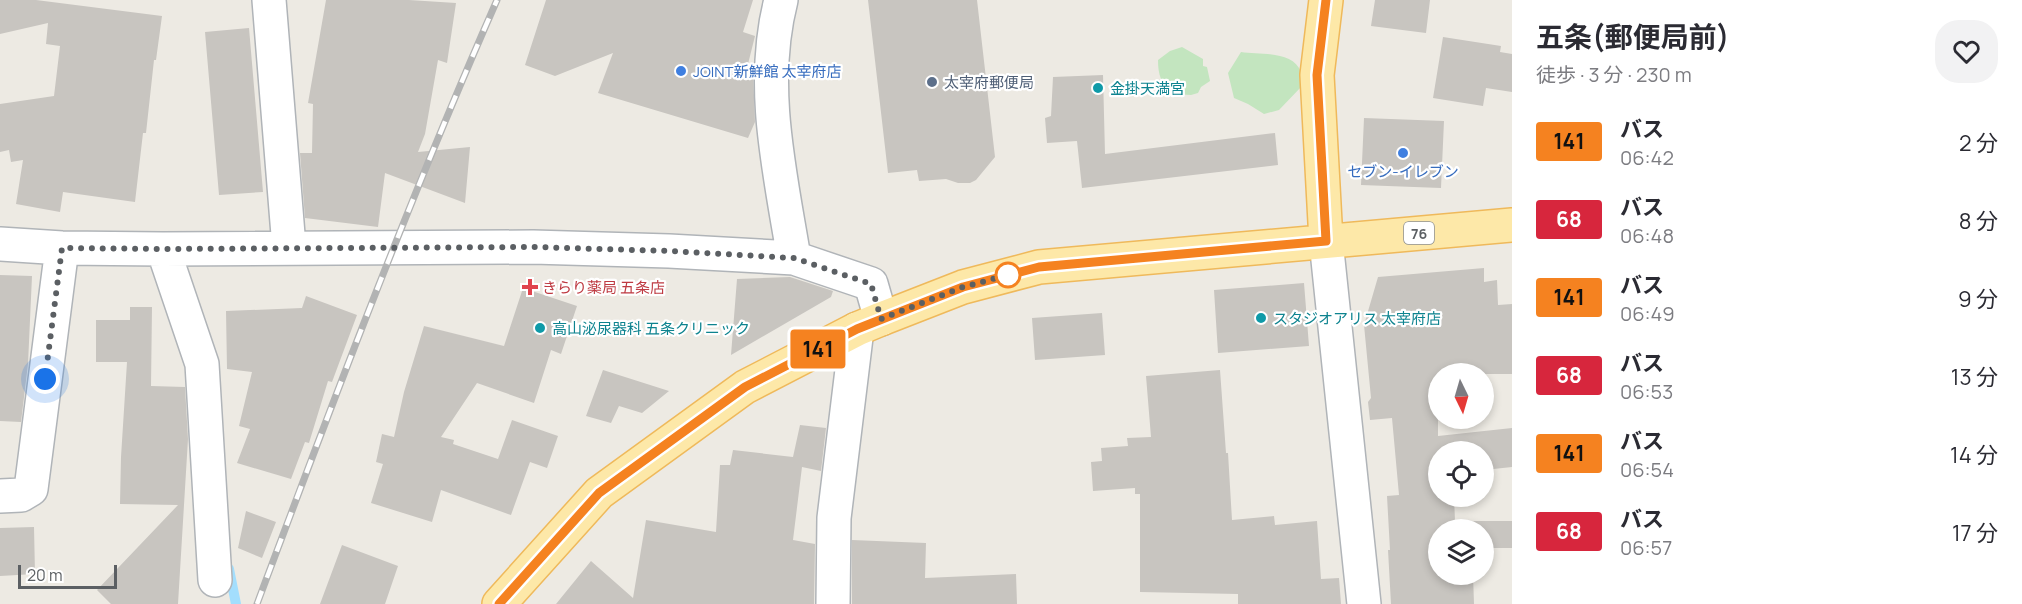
<!DOCTYPE html>
<html lang="ja">
<meta charset="utf-8">
<style>
body{margin:0;font-family:Manrope,"Noto Sans JP",sans-serif;background:#f2f2f3;color:#2b2b33;height:100vh;display:flex;flex-direction:column;font-size:22px;white-space:nowrap}
*{box-sizing:border-box;margin:0}
p{font-size:20px;color:#7c7c81}
.icon{flex:none;width:33px;height:33px;fill:none;stroke:currentColor;stroke-width:2;stroke-linecap:round;stroke-linejoin:round}
.map{position:relative;flex:1;overflow:hidden}
.side{display:flex;flex-direction:column;background:#fff;width:510px}
.side>*{flex:none}
.badge{padding:0 12px;border-radius:4px;font-size:21px;line-height:39px}
.needle{width:39px;rotate:175deg}
.buttons{position:absolute;left:1428px;top:363px;display:grid;gap:12px}
.buttons a{display:grid;place-items:center;width:66px;height:66px;border-radius:50%;background:#fff;box-shadow:0 3px 9px #0003;font-size:30px}
.scale{position:absolute;left:18px;bottom:15px;width:99px;box-sizing:border-box;padding-left:6px;border:3px solid #5b5f63;border-top:0;font-size:16px;line-height:21px;white-space:nowrap;color:#5b5f63;-webkit-text-stroke:4px #fff;paint-order:stroke}
.you{position:absolute;width:30px;height:30px;margin:-15px;border:4px solid #fff;border-radius:50%;background:#1a73e8;box-shadow:0 0 0 9px #1a73e833}
.map>.badge{position:absolute;translate:-50% -50%;box-shadow:0 0 0 3px #fff}
.round{display:grid;place-items:center;flex:none;width:63px;height:63px;border-radius:24px;background:#f2f2f3}
.summary{display:flex;align-items:center;justify-content:space-between;height:102px;padding:0 24px}
h1{font-size:28px;font-weight:700;line-height:45px}
ul{padding:0;list-style:none}
li{display:flex;align-items:center;gap:18px;height:78px;padding:0 24px}
li div{flex:1}
li b{display:block;font-size:22px}
li em{font-style:normal}
li .badge{min-width:66px;font-weight:700;text-align:center}
main{display:flex;flex:1;min-height:0}
.map>svg:first-child{display:block}
</style>
<main>
<div class="map">
<svg width="1512" height="604" viewBox="0 0 1512 604">
<rect width="100%" height="100%" fill="#edeae3"/>
<path fill="#c3e5bf" d="M1182,47l21,12v7l4,1 3,14 -9,6 -3,6 -7,2 -19,-1c-11,-11 -14,-19 -14,-34l12,-9z
M1241,52c18,3 52,-2 60,20 1,4 0,10 1,14l-23,24 -15,4 -16,-10 -14,-6 -6,-25z"/>
<g fill="none" stroke-linecap="round" stroke-linejoin="round">
<path stroke="#a3defd" stroke-width="10" d="M229,569l7,35"/>
</g>
<path fill="#c8c5c0" d="M0,0h36l126,16 -6,44h-2l-8,73h-3l-8,69 -72,-10 -3,20 -44,-8 7,-44 -12,2 -2,-12 -9,2v-48l54,-8 6,-50 -14,-2 2,-21 -48,11z
M326,0h83l47,3 -9,60 -9,-3 -13,74 -7,18 52,-5 -5,56 -80,-30 -7,54 -73,-9 -5,-65h12l1,-49 -5,-1z
M546,0h207l-10,32 12,4 -8,32 6,2 2,52 -7,16 -150,-45 15,-40 -58,23 -30,-11z
M868,0h109l18,157 -19,23 -6,3h-12l-12,-4 -27,2 -2,-11 -29,3z
M1375,0h55l-4,33 -55,-7z
M249,28l14,164 -44,3 -14,-163z
M1443,37l58,9 -1,6 12,2v38l-26,-4 -3,18 -50,-8z
M1103,75l2,79 170,-21 3,32 -196,23 -5,-47 -30,2 -2,-25 6,-2 2,-39z
M1364,118l80,3 -3,67 -80,-3z
M1484,268v14l13,-2 1,25 14,-1v70h-74v62l74,-8v39l-28,3v-18h-46v44h16l1,25h57v27h-28v-18h-46v44h35l1,30h-83l-3,-54h2l-3,-54 12,-1 -7,-77 -22,2 -2,-18 3,-4 -7,-73 14,-48z
M0,275l32,1 -4,88 -7,58 -21,-1z
M790,277l43,14 -2,6 -100,58 6,-76z
M1304,283l5,63 -91,7 -4,-63z
M523,288l54,18 -16,48 -10,-4 -17,53 -57,-20 -36,54 13,3 -1,4 45,15 14,-39 46,16 -11,32 -17,-6 -19,53 -70,-25 -9,32 -61,-19 12,-39 -7,-2 6,-28 12,3 10,-45 20,-66 80,20z
M306,296l51,19 -25,67 -4,-1 -19,62 -4,-1 -14,37 -54,-16 13,-34 -11,-3 13,-54 -25,-3 -1,-58 76,-3z
M130,307h22l-1,79 34,1 3,52 -10,165h-67l-14,-14 81,-85 -58,-1 1,-47 6,-95h-31v-42h34z
M1102,313l3,42 -70,5 -3,-42z
M603,370l66,21 -27,22 -23,-7 -8,17 -25,-7z
M1220,370l6,83h2l4,67 42,-4 1,9 42,-4 4,58 18,-1 2,26h-103v-10l-98,-2v-98h-5v-6l-42,3 -2,-29 11,-1 -1,-13 27,-2 -1,-8 24,-1 -5,-61z
M800,425l26,3 -5,43 -19,-4 -9,73 22,4 -1,60h-258l35,-43 42,37 13,-78 70,12 4,-67h10l3,-15 60,7z
M246,511l30,11 -14,36 -24,-10z
M34,527l1,47 -35,2v-48z
M852,540l74,3 -1,35 91,-4 1,30h-165z
M342,545l56,21 -13,38h-65z"/>
<g fill="none" stroke-linecap="round" stroke-linejoin="round">
<g stroke="#b0b4b8" stroke-width="36">
<path id="minor" d="M269,0l20,247
M781,0c-22,85 -1,173 13,258
M1326,241l38,363
M0,244l62,4 101,1 370,-2 136,4 125,7 77,26 10,35
M163,249l39,115 13,216
M0,496l21,-1 10,-6 31,-241
M833,604l1,-86 23,-189"/>
</g>
<g stroke="#efb95b" stroke-width="36">
<path id="major" d="M1326,241l-9,-166 9,-75
M499,604l100,-111 146,-106 112,-58 24,-10 82,-32 76,-20 473,-42"/>
</g>
<use href="#minor" stroke="#fff" stroke-width="33"/>
<use href="#major" stroke="#fde8a8" stroke-width="33"/>
<g stroke="#b2b3b3" stroke-width="7">
<path id="rail" d="M257,604c76,-203 153,-406 240,-604"/>
</g>
<use href="#rail" stroke="#fff" stroke-width="4.5" stroke-dasharray="14" stroke-linecap="butt"/>
</g>
<g fill="none" stroke-linecap="round" stroke-linejoin="round">
<g stroke="#fff" stroke-width="14">
<path id="line" d="M499,604l100,-111 146,-106 112,-58 106,-42 76,-20 287,-26 -9,-166 9,-75"/>
</g>
<use href="#line" stroke="#f58220" stroke-width="9"/>
<path stroke="#5b5f63" stroke-width="6" stroke-dasharray="0 10.8" d="M45,379l17,-131 101,1 370,-2 136,4 125,7 77,26 10,35 82,-32 45,-12"/>
</g>
<g fill="#3f7fe0" stroke="#fff" stroke-width="2">
<circle cx="681" cy="71" r="6"/>
<circle cx="1403" cy="153" r="6"/>
</g>
<circle fill="#5c6f8a" stroke="#fff" stroke-width="2" cx="932" cy="82" r="6"/>
<g fill="#0f9aa8" stroke="#fff" stroke-width="2">
<circle cx="1098" cy="88" r="6"/>
<circle cx="1261" cy="318" r="6"/>
<circle cx="540" cy="328" r="6"/>
</g>
<circle fill="#fff" stroke="#f58220" stroke-width="3" cx="1008" cy="275" r="12"/>
<path fill="#e0444e" stroke="#fff" stroke-width="2" d="M527 278h6v6h6v6h-6v6h-6v-6h-6v-6h6z"/>
<g text-anchor="middle" dominant-baseline="central" stroke-width="4.5" stroke-linejoin="round" paint-order="stroke">
<rect fill="#fff" stroke="#8c8f92" stroke-width="1.5" x="1404" y="222" width="30" height="22" rx="4.5"/>
<g font-size="14" font-weight="bold" fill="#5b5f63">
<text x="1419" y="233">76</text>
</g>
<g font-size="15" fill="#366cbe" stroke="#fff" text-anchor="start">
<text x="693" y="71">JOINT新鮮館 太宰府店</text>
<text x="1403" y="171" text-anchor="middle">セブン-イレブン</text>
</g>
<g font-size="15" fill="#4e5e75" stroke="#fff" text-anchor="start">
<text x="944" y="82">太宰府郵便局</text>
</g>
<g font-size="15" fill="#0d838f" stroke="#fff" text-anchor="start">
<text x="1110" y="88">金掛天満宮</text>
<text x="1273" y="318">スタジオアリス 太宰府店</text>
<text x="552" y="328">高山泌尿器科 五条クリニック</text>
</g>
<g font-size="15" fill="#be3a42" stroke="#fff" text-anchor="start">
<text x="542" y="287">きらり薬局 五条店</text>
</g>
</g>
</svg>
<div class="buttons">
<a><svg class="needle" viewBox="-14 -14 28 28"><path d="M0-13l5 13h-10z" fill="#e53935"/><path d="M0 13l5-13h-10z" fill="#7c7c81"/></svg></a>
<a><svg class="icon" aria-label="locate" viewBox="0 0 24 24"><circle cx="12" cy="12" r="6"/><path d="M12 2v4M12 18v4M2 12h4M18 12h4"/></svg></a>
<a><svg class="icon" aria-label="layers" viewBox="0 0 24 24"><path d="M12 4l9 5-9 5-9-5zM3 14l9 5 9-5"/></svg></a>
</div>
<div class="scale">20 m</div>
<div class="you" style="left:45px;top:379px"></div>
<b class="badge" style="left:818px;top:349px;background:#f58220;color:#111">141</b>
</div>
<section class="side">
<div class="summary"><div><h1>五条(郵便局前)</h1><p>徒歩 · 3 分 · 230 m</p></div><a class="round"><svg class="icon" aria-label="heart" viewBox="0 0 24 24"><path d="M12 20l-8-8c-3-5 5-10 8-4 3-6 11-1 8 4z"/></svg></a></div>
<ul>
<li><span class="badge" style="background:#f58220;color:#111">141</span><div><b>バス</b><p>06:42</p></div><em>2 分</em></li>
<li><span class="badge" style="background:#d7263d;color:#fff">68</span><div><b>バス</b><p>06:48</p></div><em>8 分</em></li>
<li><span class="badge" style="background:#f58220;color:#111">141</span><div><b>バス</b><p>06:49</p></div><em>9 分</em></li>
<li><span class="badge" style="background:#d7263d;color:#fff">68</span><div><b>バス</b><p>06:53</p></div><em>13 分</em></li>
<li><span class="badge" style="background:#f58220;color:#111">141</span><div><b>バス</b><p>06:54</p></div><em>14 分</em></li>
<li><span class="badge" style="background:#d7263d;color:#fff">68</span><div><b>バス</b><p>06:57</p></div><em>17 分</em></li>
</ul>
</section>
</main>
